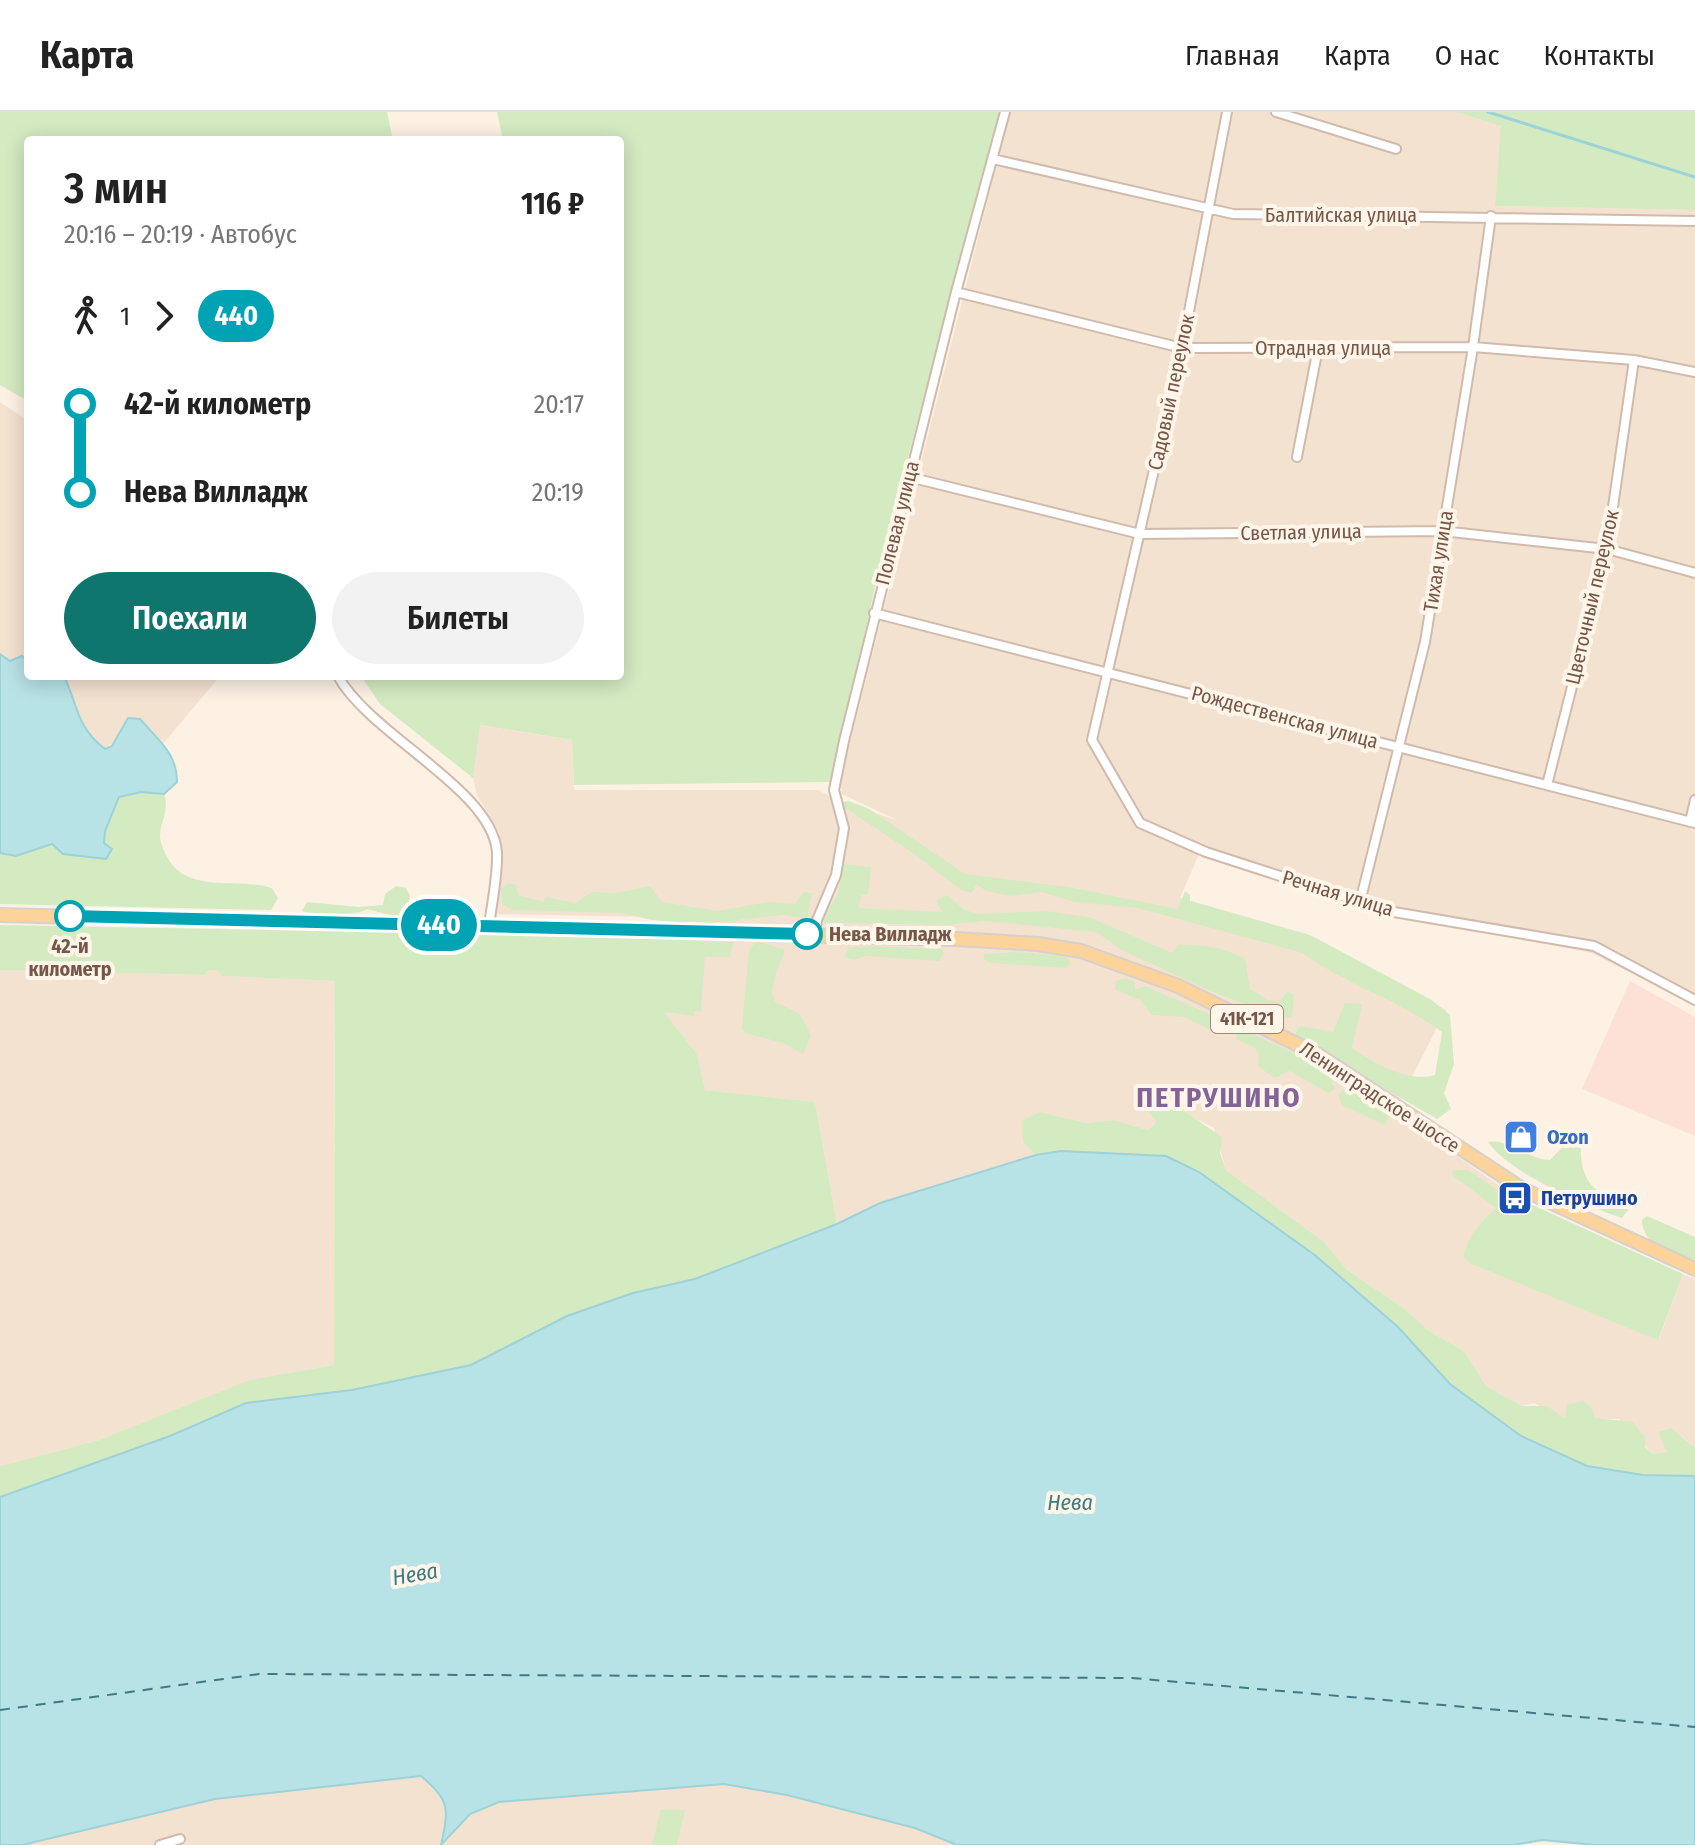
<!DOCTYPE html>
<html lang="ru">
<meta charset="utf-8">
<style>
body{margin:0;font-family:"Fira Sans Condensed",sans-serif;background:#f2f2f2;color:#222;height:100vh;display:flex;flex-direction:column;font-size:30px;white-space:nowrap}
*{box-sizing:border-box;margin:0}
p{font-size:26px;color:#767676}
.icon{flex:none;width:44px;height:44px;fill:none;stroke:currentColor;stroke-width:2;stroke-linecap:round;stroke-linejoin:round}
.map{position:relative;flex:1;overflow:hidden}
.side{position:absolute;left:24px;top:24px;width:600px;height:544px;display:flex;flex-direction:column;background:#fff;border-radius:8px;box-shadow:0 4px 20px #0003}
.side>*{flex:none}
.badge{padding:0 16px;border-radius:26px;font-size:28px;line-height:52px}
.map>.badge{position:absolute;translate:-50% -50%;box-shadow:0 0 0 4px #fff}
.legs{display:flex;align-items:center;gap:12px;height:88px;padding:0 40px;font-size:26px}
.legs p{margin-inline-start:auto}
.overview{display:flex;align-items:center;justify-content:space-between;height:136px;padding:0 40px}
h1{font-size:44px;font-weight:600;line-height:60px}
.primary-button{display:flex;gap:16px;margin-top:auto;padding:16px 40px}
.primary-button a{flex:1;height:92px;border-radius:48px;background:#0f766e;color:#fff;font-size:32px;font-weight:600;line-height:92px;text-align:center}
.primary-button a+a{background:#f2f2f2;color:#222}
ul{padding:0 40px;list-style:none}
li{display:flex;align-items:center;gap:28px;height:88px;font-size:30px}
li i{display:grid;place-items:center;width:12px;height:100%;margin:0 10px;background:currentColor}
li i::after{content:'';width:20px;height:20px;margin:-10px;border:6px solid;border-radius:50%;background:#fff}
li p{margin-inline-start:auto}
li:first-child i{background:linear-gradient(#0000 50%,currentColor 0)}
li:last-child i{background:linear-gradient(currentColor 50%,#0000 0)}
header{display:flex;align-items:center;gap:48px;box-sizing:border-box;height:112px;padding:0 40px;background:#fff;border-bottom:2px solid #e0e0e0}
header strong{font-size:38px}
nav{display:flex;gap:44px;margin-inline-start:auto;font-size:28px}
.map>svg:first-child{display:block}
</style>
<header>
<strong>Карта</strong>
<nav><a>Главная</a><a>Карта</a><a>О нас</a><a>Контакты</a></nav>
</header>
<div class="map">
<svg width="1695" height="1733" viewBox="0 0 1695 1733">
<rect width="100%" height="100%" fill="#fcf1e3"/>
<path fill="#f4e2d1" d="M1010,0h446l46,14 -6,80 199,4v796l-103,-53 -230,-45 -163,-54 -19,44 127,36 139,76 -52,102 110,77 -33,75 188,75 24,-65 12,5v169l-14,-12 -13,16 -15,2 -34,-35 -53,1 -32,-17 -12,3 -36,-20 -22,-35 -35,-20 -28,-25 -54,-36 -23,-28 -98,-72 -12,-42 -24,-12 -36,-31 -11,19 13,18 -8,8 -34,-10 -27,3 -49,-11 -15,30 13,13 -156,48 -43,21 -22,-122 -110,-12 -8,-36 -34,-43 30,4 2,-4h6l6,-93 -212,-4 7,-59 -3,-23 -22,-37 -4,-17 6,-53 93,15 2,50h244l27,14 52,16 -55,-26 -2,-12z
M0,290l28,19v241l-6,-6 -12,5 -10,-7z
M64,564h156l-57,68 -23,-25 -35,30 -12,-9 -21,-35z
M0,858l203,5 4,-5h11l5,6 112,5 -1,384 -85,15 -150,60 -99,26z
M421,1664l22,20 4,18 -6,31h-419l192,-46z
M724,1672l63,11 128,33 42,17h-513l9,-16 17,-15 29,-12z"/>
<path fill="#fde0d6" d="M1630,869l65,36v119l-113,-47z"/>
<path fill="#d4eac1" d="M0,0h387l6,28h-365v261l-28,-16z
M497,0h502l-116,440 -52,230 -257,3 -2,-45 -92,-15 -7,53 -93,-74 -19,-28h259v-536h-117z
M1456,0h239v98l-200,-4 6,-80z
M141,680l23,2c6,17 -4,27 -4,42 0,8 5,17 9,24 21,34 68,17 103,28l6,10 -7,12 -271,-6v-51l16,3 37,-12c18,17 31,9 51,-1l1,-12 15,-34z
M849,689l20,8 96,65 104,13 109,22 7,-18 5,4v6l122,35 118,63 20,16 4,49 -10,29 7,16 -14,10 -143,-83 6,-10 33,6 12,-29 17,1 -10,44c22,15 56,35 83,27l7,-43c-43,-32 -96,-47 -139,-79l-165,-45 -63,-6 -34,-10 -30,4 -25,-5 -10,-7 -4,9 -11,-3 -48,-37 -75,-50z
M843,752l28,3 -3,27 -7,1 -2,13 83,4 -6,-12 11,-5 18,15 13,4 68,-3 43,6 83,36 6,-8c21,-1 49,3 67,14l5,30 18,11 12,1 8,-10 6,4 -2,23 -19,-3 -65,-25 -86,-40 -26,-18 -111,-11 -39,4 -122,-2 -1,-6 15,-23z
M509,771l7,2 2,10 25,7 3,-5 29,6 17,-11 24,1 34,-7 12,16 55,9 52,-9 26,2 9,-12 8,1 -5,25 -24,-3 -81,9 -50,-4 -30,-7 -110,-3 -10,-6 -1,-15z
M396,774l10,2 4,8 -2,8 6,6 21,-6 3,6 -3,5 -34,3 -34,-9c-9,7 -53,7 -65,2l5,-9 52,5 24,-2 2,-11z
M0,813l706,13 1,3 26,1 -3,15h-25l-4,55 -6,-1 -1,5 -30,-4 33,42 8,36 110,12 22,122 -142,55 -62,14 -66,23 -96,49 -119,25 -106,13 -76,33 -170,61v-31l99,-26 150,-60 85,-15 1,-384 -113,-5 -4,-6h-10l-4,5 -204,-5z
M757,829l28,9 -9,23 -4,19 3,10 25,12 11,21 -8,19 -20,-11 -38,-10 -3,-5 7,-79z
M868,834l74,3 2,4 -5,8 -74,-5 -11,4 -9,-3 3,-9z
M1016,840l50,4 4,6 -4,6 -76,-5 -6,-4v-5z
M1126,866l9,4v8l10,-4 78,34 -1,10 -13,-1 -25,-12 -32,-2 -12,-15 -25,-10 1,-9z
M1241,916l75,36 12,8 7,17 -7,4 -38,-22 -16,7 -16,-12 1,-12 -5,-7 -18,-8 1,-10z
M1153,972l16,17 53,36 -2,16 6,17 98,72 23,28 54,36 28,25 35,20 22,35 36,20h25l18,13 2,-14 16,-4 8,6 4,11 38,4 12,15v10l8,7 14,-2 -9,-20 13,-4 24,20v28l-52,-1 -56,-9 -66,-30 -71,-52 -52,-57 -82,-71 -117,-84 -33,-16 -105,-5 -25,4 -13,-13 -1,-21 17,-9 48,11 27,-3 34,10 8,-8 -13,-18z
M1346,976l43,26 -4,11 -43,-20 -4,-11z
M1571,1026l10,4c-2,35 10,53 44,61l3,7 -6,8c-35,-12 -113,-45 -134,-76 22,-4 40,18 62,18z
M1453,1058h15l34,23 2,-4 8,5 -3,7 6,4 7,-5 161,74 -25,66 -187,-76 -8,-7c7,-24 16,-33 33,-49l-44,-33z
M1647,1104l48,21v22c-21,-1 -53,-14 -53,-39z
M661,1697l24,1 -8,35h-25z"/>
<path fill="#b7e2e6" stroke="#9dd2d8" stroke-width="2" d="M0,542l10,7 12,-5 6,6v14h36c14,29 12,51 41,73l7,-3 16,-28 12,1c18,21 37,34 37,63l-13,12 -23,-2 -22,5 -14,34 -1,12 8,6 -6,10 -43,-5 -11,-10 -36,12 -16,-3z
M1061,1039l105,5 33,16 117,84 82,71 52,57 71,52 66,30 56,9 52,1v369h-100l-53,-5 -28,5h-557l-42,-17 -128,-33 -63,-11 -225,18 -29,12 -29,31c8,-37 9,-44 -20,-69l-206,23 -193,46h-22v-348l170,-61 76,-33 106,-13 119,-25 96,-49 66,-23 62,-14 142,-55 43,-21 156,-48z"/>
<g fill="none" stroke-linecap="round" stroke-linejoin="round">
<path stroke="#9dd2d8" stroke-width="3" d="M1488,0l207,65"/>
<path stroke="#3f7a82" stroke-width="2" stroke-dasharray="10 8" stroke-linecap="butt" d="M0,1598l259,-36 873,4 563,49"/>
<g stroke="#d0baac" stroke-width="12">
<path id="minor" d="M1227,0l-45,236 -90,392 48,83 66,29 182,59 206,35 101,54
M1276,0l120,37
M993,47l240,55 462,7
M956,180l226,56 291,-1 161,13 61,12
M1297,345l21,-109
M909,365l231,57 302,-3 165,18 88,24
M874,501l821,210
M338,564c32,59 154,113 159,176 1,23 -5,50 -8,74
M1547,673l60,-236 27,-189
M1690,710l5,-22
M1360,790l65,-260 48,-295 18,-131
M815,822l2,-14 19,-45 8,-47 -10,-38 10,-49 112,-449 49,-180
M160,1733l20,-6"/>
</g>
<g stroke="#d8d0cc" stroke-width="16">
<path id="primary" d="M0,803l956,24 82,5 43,7 97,35 139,68 207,136 171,79"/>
</g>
<use href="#minor" stroke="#fff" stroke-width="8"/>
<use href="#primary" stroke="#fcd39a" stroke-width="12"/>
</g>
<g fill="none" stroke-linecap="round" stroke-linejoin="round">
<g stroke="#fff" stroke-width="18">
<path id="line-1" d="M70,804l737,18"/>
</g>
<use href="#line-1" stroke="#00a3b4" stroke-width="12"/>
</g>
<defs>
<g id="shop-square" transform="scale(1.8)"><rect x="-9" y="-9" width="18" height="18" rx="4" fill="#3f7fe0" stroke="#fff5e9"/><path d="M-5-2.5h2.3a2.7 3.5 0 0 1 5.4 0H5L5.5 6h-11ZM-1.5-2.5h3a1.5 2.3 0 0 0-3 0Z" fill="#fff"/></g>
<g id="bus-square" transform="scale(1.8)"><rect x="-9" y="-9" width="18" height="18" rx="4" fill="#1a4fb4" stroke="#fff5e9"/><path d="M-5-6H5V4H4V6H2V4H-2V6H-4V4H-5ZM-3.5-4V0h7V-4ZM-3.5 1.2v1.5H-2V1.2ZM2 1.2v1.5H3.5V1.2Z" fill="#fff"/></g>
</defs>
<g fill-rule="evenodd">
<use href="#shop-square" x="1521" y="1025"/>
<use href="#bus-square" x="1515" y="1086"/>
</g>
<g fill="#fff" stroke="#00a3b4" stroke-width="4">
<circle cx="70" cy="804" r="14"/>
<circle cx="807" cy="822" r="14"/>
</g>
<g text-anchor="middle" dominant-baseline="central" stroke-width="8" stroke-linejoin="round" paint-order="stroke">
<rect fill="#fff5e9" stroke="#9e8678" stroke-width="2" x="1211" y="893" width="72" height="28" rx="6"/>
<g font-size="18" font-weight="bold" fill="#755648">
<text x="1247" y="907">41К-121</text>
</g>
<g font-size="20" fill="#755648" stroke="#fff5e9">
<text x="1341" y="103">Балтийская улица</text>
<text x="1323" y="236">Отрадная улица</text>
<text transform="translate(1171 280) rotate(-78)">Садовый переулок</text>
<text transform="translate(897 411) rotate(-76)">Полевая улица</text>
<text transform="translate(1301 420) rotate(-1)">Светлая улица</text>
<text transform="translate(1438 449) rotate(-81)">Тихая улица</text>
<text transform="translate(1592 485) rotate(-77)">Цветочный переулок</text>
<text transform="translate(1285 605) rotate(15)">Рождественская улица</text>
<text transform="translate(1338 781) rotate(17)">Речная улица</text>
<text transform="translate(1380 985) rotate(33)">Ленинградское шоссе</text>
</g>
<g font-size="20" font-weight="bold" fill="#755648" stroke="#fff5e9" text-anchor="start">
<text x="829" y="822">Нева Вилладж</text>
<text x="70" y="834" text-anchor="middle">42-й<tspan x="70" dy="23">километр</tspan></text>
</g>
<g font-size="20" font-weight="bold" fill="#366cbe" stroke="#fff5e9" text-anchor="start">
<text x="1547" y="1025">Ozon</text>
</g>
<g font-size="20" font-weight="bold" fill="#164399" stroke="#fff5e9" text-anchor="start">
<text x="1541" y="1086">Петрушино</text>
</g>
<g font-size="22" font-style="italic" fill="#3f7a82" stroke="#fff5e9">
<text x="1070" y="1390">Нева</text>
<text transform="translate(415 1462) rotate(-10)">Нева</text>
</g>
<g font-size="28" font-weight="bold" letter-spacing="2" fill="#846498" stroke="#fff5e9">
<text x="1219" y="985">ПЕТРУШИНО</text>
</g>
</g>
</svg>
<b class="badge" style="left:439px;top:813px;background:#00a3b4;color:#fff">440</b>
<section class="side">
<div class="overview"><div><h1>3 мин</h1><p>20:16 – 20:19 · Автобус</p></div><b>116 ₽</b></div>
<div class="legs"><svg class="icon" aria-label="walk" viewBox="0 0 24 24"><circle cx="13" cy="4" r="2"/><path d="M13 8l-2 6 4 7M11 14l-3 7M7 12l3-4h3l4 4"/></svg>1<svg class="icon" aria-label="forward" viewBox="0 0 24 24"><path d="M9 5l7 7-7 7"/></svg><b class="badge" style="background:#00a3b4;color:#fff">440</b></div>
<ul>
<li><i style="color:#00a3b4"></i><b>42-й километр</b><p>20:17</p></li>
<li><i style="color:#00a3b4"></i><b>Нева Вилладж</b><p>20:19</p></li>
</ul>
<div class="primary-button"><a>Поехали</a><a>Билеты</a></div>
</section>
</div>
